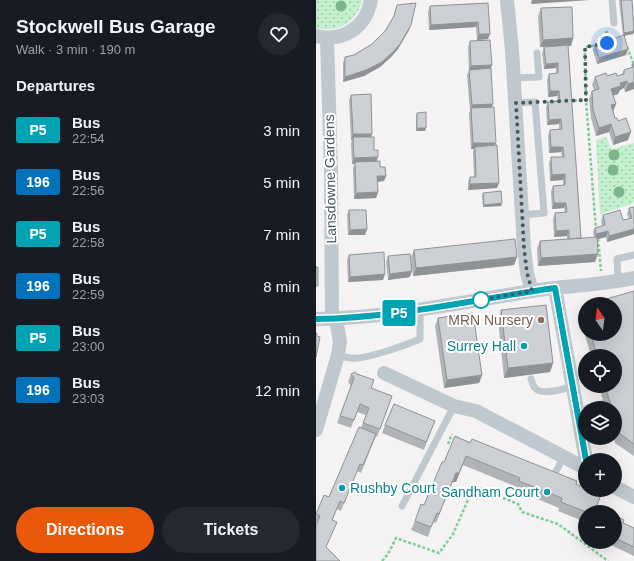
<!DOCTYPE html>
<meta charset="utf-8">
<style>
body{margin:0;font-family:Arial,sans-serif;background:#242831;color:#f1f3f6;height:100vh;display:flex;flex-direction:column;font-size:15px;white-space:nowrap}
*{box-sizing:border-box;margin:0}
p{font-size:13px;color:#9ea1a6}
.icon{flex:none;width:22px;height:22px;fill:none;stroke:currentColor;stroke-width:2;stroke-linecap:round;stroke-linejoin:round}
.map{position:relative;flex:1;overflow:hidden}
.sheet{display:flex;flex-direction:column;background:#171b24;width:316px}
.sheet>*{flex:none}
.badge{padding:0 8px;border-radius:3px;font-size:14px;line-height:26px}
.needle{width:26px;rotate:346deg}
.controls{position:absolute;left:262px;top:297px;display:grid;gap:8px}
.controls a{display:grid;place-items:center;width:44px;height:44px;border-radius:50%;background:#171b24;box-shadow:0 4px 16px #0002;font-size:20px}
.you{position:absolute;width:20px;height:20px;margin:-10px;border:3px solid #fff;border-radius:50%;background:#1a73e8;box-shadow:0 0 0 6px #1a73e833}
.map>.badge{position:absolute;translate:-50% -50%;box-shadow:0 0 0 2px #fff}
h2{padding:0 16px;font-size:15px;line-height:36px}
.round{display:grid;place-items:center;flex:none;width:42px;height:42px;border-radius:21px;background:#242831}
.head{display:flex;align-items:center;justify-content:space-between;height:68px;padding:0 16px}
h1{font-size:19px;font-weight:700;line-height:30px}
.action{display:flex;gap:8px;margin-top:auto;padding:8px 16px}
.action a{flex:1;height:46px;border-radius:24px;background:#ea580c;color:#fff;font-size:16px;font-weight:700;line-height:46px;text-align:center}
.action a+a{background:#242831;color:#f1f3f6}
ul{padding:0;list-style:none}
li{display:flex;align-items:center;gap:12px;height:52px;padding:0 16px}
li div{flex:1}
li b{display:block;font-size:15px}
li em{font-style:normal}
li .badge{min-width:44px;font-weight:700;text-align:center}
main{display:flex;flex:1;min-height:0}
.map>svg:first-child{display:block}
</style>
<main>
<section class="sheet">
<div class="head"><div><h1>Stockwell Bus Garage</h1><p>Walk · 3 min · 190 m</p></div><a class="round"><svg class="icon" aria-label="heart" viewBox="0 0 24 24"><path d="M12 20l-8-8c-3-5 5-10 8-4 3-6 11-1 8 4z"/></svg></a></div>
<h2>Departures</h2>
<ul>
<li><span class="badge" style="background:#00a3b4;color:#fff">P5</span><div><b>Bus</b><p>22:54</p></div><em>3 min</em></li>
<li><span class="badge" style="background:#0072bc;color:#fff">196</span><div><b>Bus</b><p>22:56</p></div><em>5 min</em></li>
<li><span class="badge" style="background:#00a3b4;color:#fff">P5</span><div><b>Bus</b><p>22:58</p></div><em>7 min</em></li>
<li><span class="badge" style="background:#0072bc;color:#fff">196</span><div><b>Bus</b><p>22:59</p></div><em>8 min</em></li>
<li><span class="badge" style="background:#00a3b4;color:#fff">P5</span><div><b>Bus</b><p>23:00</p></div><em>9 min</em></li>
<li><span class="badge" style="background:#0072bc;color:#fff">196</span><div><b>Bus</b><p>23:03</p></div><em>12 min</em></li>
</ul>
<div class="action"><a>Directions</a><a>Tickets</a></div>
</section>
<div class="map">
<svg width="318" height="561" viewBox="0 0 318 561">
<defs>
<pattern id="green-dots" width="8" height="8" patternUnits="userSpaceOnUse"><rect width="8" height="8" fill="#c2f0cd"/><path d="M2 2h.1M6 6h.1" fill="none" stroke="#a0c5aa" stroke-width="1.8" stroke-linecap="round"/></pattern>
</defs>
<rect width="100%" height="100%" fill="#f4f2f2"/>
<path fill="url(#green-dots)" d="M0,0h46c-4,22 -25,33 -46,28z
M290,137l6,12 22,-6v60l-34,11 -4,-74z"/>
<g fill="none" stroke-linecap="round" stroke-linejoin="round">
<path stroke="#7acd97" stroke-width="2.5" stroke-dasharray="3 2" stroke-linecap="butt" d="M291,43l-1,-11h2
M311,47l7,18
M253,101l17,-1 10,130
M270,101l-1,-54 13,-2
M229,102l15,-1
M282,239l3,32
M132,444l4,-10
M66,561l6,-7 8,-16 43,15 14,-19 21,-48 44,18 4,8 36,12 50,37"/>
<path stroke="#bec8ce" stroke-width="7" d="M296,0l2,23
M198,78l25,-1 -2,-24
M200,103l19,-1 9,111 -22,2
M302,281l-1,-22 17,-4
M22,355c4,1 9,3 13,3 14,2 55,-13 69,-19v-30
M215,379c1,2 2,7 4,9 6,8 29,1 37,-1
M271,408l27,-7
M236,479l12,-23
M86,506l52,-100"/>
<path stroke="#bec8ce" stroke-width="14" d="M191,0l5,50 12,198 3,25 5,18
M0,36c27,6 50,-8 55,-36
M11,39l4,132 1,148
M239,288l31,172
M0,319c72,-1 144,-16 215,-28 34,-5 69,-6 103,-13
M68,373l70,33 22,5 109,57
M0,430l22,-75 2,-13 -4,-23
M299,487l19,10"/>
</g>
<g fill="#7cb48e">
<circle cx="25" cy="6" r="5.5"/>
<circle cx="298" cy="155" r="5.5"/>
<circle cx="297" cy="170" r="5.5"/>
<circle cx="303" cy="192" r="5.5"/>
</g>
<path fill="#afb3b6" d="M303,0h13l2,25v7l-1,2 -9,2 4,13 -2,6 -29,9 -4,-14 2,-5 28,-9z
M172,3v36l-11,1 -1,-13 -47,3 -1,-18 2,-6z
M81,5l12,25 -11,19 -7,8 -11,10 -16,9 -21,6v-19l2,-6 9,-2 18,-11 13,-13 8,-13z
M225,8l32,30 -2,8h-3l13,192h13l-1,-5 2,-5 7,-2 -1,-5 2,-6 20,5 6,-1 -2,-5 2,-6 5,-1v27l-27,8 -1,-5 -9,2 -2,23 -57,4 -1,-18 3,-7 27,-2v-3l-13,1 -1,-18 2,-6 10,-1 -1,-4 -12,1 -1,-18 2,-5 10,-1v-5l-13,1 -1,-18 2,-6h11l-1,-5 -12,1 -1,-17 2,-6 9,-1v-5l-12,1 -1,-18 2,-5 10,-1 -1,-5 -9,1 -1,-17 2,-6h7v-6l-12,1 -2,-16 2,-6h-4l-2,-31z
M154,41l21,27 1,39 3,38 2,43 -29,2v-8l2,-5h4l-1,-25 1,-3h-3l-2,-36 2,-3 -1,1 -3,-36 2,-4 -1,-24z
M316,64h2v25l-9,3 -1,-4 -4,2 -2,4 -5,2v15l2,7 3,3 10,19 -15,5 -4,-13 -13,4 -5,-18 -2,-19 3,-8 2,-1 -2,-5 3,-8 22,-1 5,-2 2,-4 7,-2z
M35,95l21,39 -1,3 3,13 4,7 -2,5 10,14 -2,5 -7,1 1,10 -2,6 -22,1 -1,-31 2,-4h-3l-1,-21 1,-3h-1l-2,-40z
M101,113l8,18h-9v-15z
M167,193l19,10 -1,3 -18,1 -1,-11z
M33,210l18,19 -2,6h-17l-1,-20z
M98,250l103,7 -3,8 -101,11 -2,-19z
M33,255l34,25 -35,2 -1,-22z
M72,256l22,21 -22,3 -2,-18z
M318,291v165l-19,-13 -1,-5h1v-30h-10l-6,-22h16v-30h-24l-12,-41 4,-9 2,-1v29h30z
M185,310l52,53 -3,9 -46,6 -6,-58z
M122,318l44,57 -3,8 -35,5 -9,-62z
M35,374h6l14,14 21,8 -15,41 -1,-1 -15,37 -4,-2 -16,40 -4,-2 -5,12 5,1 -3,8 -18,31 1,-38h-1v-8l8,-20 5,2 32,-69 5,-13 -9,-3 -6,16 -14,-5 14,-37 -3,-4z
M119,421l-11,29 -42,-17 3,-8z
M139,436l146,59 -6,17h-10v10l-27,-11 1,-3 -43,-18 1,-3 -54,-22 -7,17h-4l-16,41 -3,-1 -5,15 -17,-7 4,-9 9,-16 20,-43z
M299,515l9,5 -1,3 11,5v28l-25,-12 1,-2h5z"/>
<path fill="#8f9294" d="M216,0h58l-59,4z
M162,22l-2,5 -47,3 2,-5z
M95,25l-2,5 -11,19 -7,8 -11,10 -16,9 -21,6 2,-5z
M318,31l-1,3 -10,2 1,-3z
M163,34h11l-2,5 -11,1z
M257,38l-2,8 -31,1 3,-7z
M312,49l-2,6 -29,9 2,-6z
M242,63l-2,5 -12,1 2,-5z
M176,65l-2,6 -21,-1 2,-4z
M311,81l-3,7 -4,2 -2,4 -10,3 3,-8 9,-6z
M318,82v7l-9,3 3,-8z
M234,91h9l-2,5 -9,1z
M177,104l-2,5 -20,-1v2l-1,1 2,-6z
M300,104l-3,8 -2,-7z
M245,119l-2,5 -12,1 2,-5z
M295,124l-2,8 -13,4 3,-8z
M101,128h9l-1,3h-9z
M315,132l-3,8 -15,5 2,-8z
M37,134h19l-2,5 -17,-2 -1,3h-1z
M157,143h23l-2,6 -19,-2 -1,2h-3z
M235,147h12l-2,5 -12,1z
M62,157l-2,6 -21,-1v2h-3l2,-6z
M249,174l-2,6 -13,1 2,-6z
M61,176h9l-2,5 -9,1z
M183,183l-2,5 -29,2 2,-6z
M62,192l-2,6 -22,1 2,-6z
M186,203l-1,3 -18,1 1,-2z
M238,203h12l-2,5 -12,1z
M51,229l-2,6h-17l2,-5z
M318,229v5l-27,8 2,-6z
M253,230l-2,6 -13,1 2,-6z
M292,231l-2,6 -12,3 2,-6z
M282,254l-3,8 -57,4 3,-8z
M201,257l-3,8 -101,11 3,-8z
M96,271l-2,6 -22,3 2,-6z
M69,274l-2,6 -35,2 2,-5z
M237,363l-3,9 -46,6 4,-10z
M166,375l-3,8 -35,5 3,-8z
M150,456l-10,26h-4l-16,41 20,-50z"/>
<path fill="#ccd0d4" stroke="#8f9294" d="M305,0h11l2,31 -10,2z
M100,3l-5,22 -11,19 -7,8 -11,10 -16,8 -21,7v-20l9,-2 18,-11 13,-13 9,-15 3,-11z
M172,3l2,31h-11l-1,-12 -47,3 -1,-19z
M256,7l1,31 -30,2 -2,-32z
M308,35l4,14 -29,9 -4,-13z
M174,40l2,25 -21,1 -1,-25z
M252,45l13,193 -12,1v-9l-13,1 -1,-18 12,-1 -1,-9h-12l-1,-17 12,-1v-11l-13,1 -1,-18h13l-1,-10h-12l-1,-17 12,-1 -1,-10 -12,1 -1,-18 12,-1 -1,-10h-9l-1,-17 9,-1v-10l-12,1 -2,-17z
M316,64h2v18l-6,2 -1,-3 -7,2 1,3 -10,3 5,15 -5,1 4,13h2l1,3 8,-3 5,14 -16,5 -4,-13 -12,4 -6,-18 -1,-19 7,-2 -4,-12 11,-4 1,3 9,-3 1,3 7,-2v-4l9,-3z
M175,68l2,36 -21,1 -3,-35z
M55,94l1,40h-19l-2,-39z
M178,107l2,36h-23l-2,-35z
M110,112v16h-9v-15z
M37,137h21v13h4v7l-24,1z
M181,145l2,38 -29,1v-7h6l-1,-30z
M64,161v6h5l1,9h-9l1,16 -22,1 -1,-31z
M185,191l1,12 -18,2 -1,-12z
M318,207v22l-25,7 -1,-5 -12,3 -1,-6 10,-3 -2,-10 17,-5 3,10 5,-1 4,-1 -3,-10z
M33,210h17l1,19 -17,1z
M281,237l1,17 -57,4 -1,-17z
M199,239l2,18 -101,11 -2,-18z
M68,252l1,22 -35,3 -1,-22z
M94,254l2,17 -22,3 -2,-18z
M0,267h2v19h-2z
M318,291v153l-15,-11 -4,-13v-12h-3l-7,-22h10v-30h-18l-6,-22h24v-30h-26z
M230,305l7,58 -45,5 -7,-58z
M269,305v9l-2,-8z
M157,313l9,62 -35,5 -9,-62z
M0,333h1v3l3,1 -4,20z
M39,372l2,2 17,6 -3,8 21,8 -12,33 -17,-6 6,-15 -9,-4 -6,16 -14,-4 14,-38 -3,-4z
M78,404l41,17 -9,21 -41,-17z
M43,427l17,7 -13,31 -3,-1 -16,39 -4,-2 -8,19 5,2 -11,25 14,14h-24v-35l4,-10 -4,-2 8,-19 5,2z
M139,436l15,7 2,-4 105,42 -1,3 9,4v2h5l11,5 -7,17h-8l-25,-10 1,-4 -43,-17 1,-3 -54,-22 -7,17h-3l-17,41 -2,-1 -6,14 -16,-6 6,-17 3,1 18,-43h2z
M299,515l9,5 -1,3 11,5v19l-19,-9z"/>
<g fill="none" stroke-linecap="round" stroke-linejoin="round">
<g stroke="#fff" stroke-width="9">
<path id="line" d="M0,319c81,-1 160,-20 239,-31l31,172"/>
</g>
<use href="#line" stroke="#00a3b4" stroke-width="6"/>
<path stroke="#4a585f" stroke-width="4" stroke-dasharray="0 7.2" d="M165,300h-2l53,-9 -5,-18 -3,-25 -8,-145 70,-3v1l-1,-54 22,-4"/>
</g>
<circle fill="#fff" stroke="#00a3b4" stroke-width="2" cx="165" cy="300" r="8"/>
<circle fill="#8d6e63" stroke="#fff" stroke-width="1.5" cx="225" cy="320" r="4"/>
<g fill="#0f9aa8" stroke="#fff" stroke-width="1.5">
<circle cx="208" cy="346" r="4"/>
<circle cx="26" cy="488" r="4"/>
<circle cx="231" cy="492" r="4"/>
</g>
<g text-anchor="middle" dominant-baseline="central" stroke-width="4" stroke-linejoin="round" paint-order="stroke">
<g font-size="14" fill="#4a585f" stroke="#fff">
<text transform="translate(14 179) rotate(-91)">Lansdowne Gardens</text>
</g>
<g font-size="14" fill="#785e54" stroke="#fff" text-anchor="end">
<text x="217" y="320">MRN Nursery</text>
</g>
<g font-size="14" fill="#0d838f" stroke="#fff" text-anchor="end">
<text x="200" y="346">Surrey Hall</text>
<text x="34" y="488" text-anchor="start">Rushby Court</text>
<text x="223" y="492">Sandham Court</text>
</g>
</g>
</svg>
<div class="controls">
<a><svg class="needle" viewBox="-14 -14 28 28"><path d="M0-13l5 13h-10z" fill="#e53935"/><path d="M0 13l5-13h-10z" fill="#9ea1a6"/></svg></a>
<a><svg class="icon" aria-label="locate" viewBox="0 0 24 24"><circle cx="12" cy="12" r="6"/><path d="M12 2v4M12 18v4M2 12h4M18 12h4"/></svg></a>
<a><svg class="icon" aria-label="layers" viewBox="0 0 24 24"><path d="M12 4l9 5-9 5-9-5zM3 14l9 5 9-5"/></svg></a>
<a>+</a>
<a>−</a>
</div>
<div class="you" style="left:291px;top:43px"></div>
<b class="badge" style="left:83px;top:313px;background:#00a3b4;color:#fff">P5</b>
</div>
</main>
